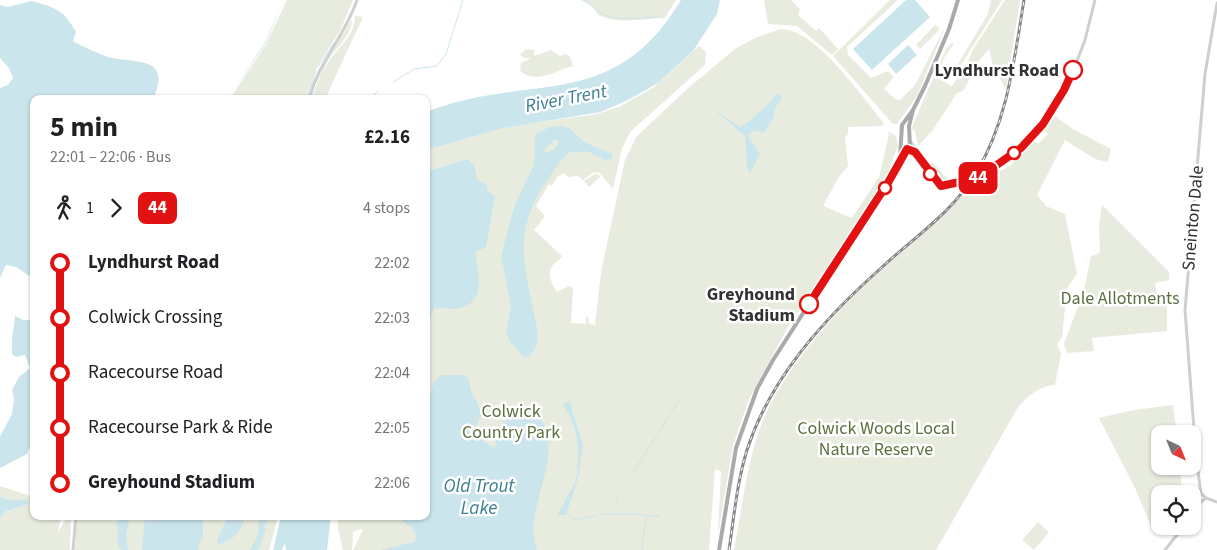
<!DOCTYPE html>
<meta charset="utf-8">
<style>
body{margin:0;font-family:"Source Sans 3",sans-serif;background:#f6f6f6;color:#202124;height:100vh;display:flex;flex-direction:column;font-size:19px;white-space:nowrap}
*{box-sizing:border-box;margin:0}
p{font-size:16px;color:#757577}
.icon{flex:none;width:28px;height:28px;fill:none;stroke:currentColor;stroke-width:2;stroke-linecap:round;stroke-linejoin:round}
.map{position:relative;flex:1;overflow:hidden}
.sheet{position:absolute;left:30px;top:95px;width:400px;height:425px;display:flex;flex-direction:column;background:#fff;border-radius:10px;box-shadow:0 1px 4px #0004}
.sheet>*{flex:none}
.badge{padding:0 10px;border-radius:8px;font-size:18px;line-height:32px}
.needle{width:32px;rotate:137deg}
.controls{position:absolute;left:1151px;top:425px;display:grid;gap:10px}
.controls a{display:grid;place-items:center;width:50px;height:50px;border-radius:10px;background:#fff;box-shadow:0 1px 4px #0004;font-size:25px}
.map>.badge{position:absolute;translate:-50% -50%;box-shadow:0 0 0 2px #fff}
.legs{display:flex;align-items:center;gap:8px;height:55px;padding:0 20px;font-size:16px}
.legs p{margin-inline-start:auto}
.head{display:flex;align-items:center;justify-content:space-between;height:85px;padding:0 20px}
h1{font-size:28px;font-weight:700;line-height:38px}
ul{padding:0 20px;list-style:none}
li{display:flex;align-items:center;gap:18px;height:55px;font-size:19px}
li i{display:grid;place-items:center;width:8px;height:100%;margin:0 6px;background:currentColor}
li i::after{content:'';width:12px;height:12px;margin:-6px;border:4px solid;border-radius:50%;background:#fff}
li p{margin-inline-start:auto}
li:first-child i{background:linear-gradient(#0000 50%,currentColor 0)}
li:last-child i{background:linear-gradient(currentColor 50%,#0000 0)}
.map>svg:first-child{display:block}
</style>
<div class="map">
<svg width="1217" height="550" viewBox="0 0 1217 550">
<rect width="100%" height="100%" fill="#fff"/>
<path fill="#e8ecde" d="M287,0h66l-13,31 -23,36 -12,32h-75l36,-55z
M581,0h95l-12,19c-6,-2 -9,0 -15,0 -17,2 -36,3 -51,-4l-5,-8z
M764,0h27l9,9 -2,6 18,16 2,-3 2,1 18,20 -6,6 -35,-29 -29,-2z
M890,0h8l-51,47 1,8 23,23 17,-7 6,6 -10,12 11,10 5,1 15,-15 31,-60 -29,71 -20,28h-4l-60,-68z
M991,0h11l-41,65 -1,4 3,1 -3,18 -10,16 -18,27 -14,15 -3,-15 -3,-2 1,-5 33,-75 5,-6 3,1 -10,14 -7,20 15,8 9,-13 -6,-4 33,-55z
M1005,0h15l-14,90 -13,-25 -4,-16 -12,14 1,7 -5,3 -10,18 -6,2 15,-42z
M355,16l8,1 -37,80 -2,2h-11c4,-15 10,-31 20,-43 9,-12 22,-22 22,-40z
M352,19c0,16 -15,28 -23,40 -7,13 -12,25 -17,40h-2l14,-34z
M935,25l4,2v3l-19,19 -4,-4z
M781,29c35,0 81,68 103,94l-2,3 -34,1v7l-3,4 3,28 -10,12 -15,28 29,12 27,-41 10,-43 -2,-3 9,5 2,10 -14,37 -96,144 -39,72 -16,46 -15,90 3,-64 -6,-2 -6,81h-356l10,-20 -2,-1 -8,3 -1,18h-9l-5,-21v-13h18l11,4 2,-4h57v-366l78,-23 93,-13 22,-7 35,-20 45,-41 7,6 -1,13 -74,66 -9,17 -9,41 -13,-16 -6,-1 -11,8 -5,-4 -10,1 -4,-4 -7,4 -5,9 -3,-2 -13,22 9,10 -11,14 28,26c-2,4 -7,6 -9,9 -7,8 -1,20 4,27l12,-6 4,2 -2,35 15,1v-6l2,-2 1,8 6,1 6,-53 24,-112 12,-24 50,-47 48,-40 22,-12z
M526,49l9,1 -1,6 17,-6 9,6 6,-2 4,3 3,9c-17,4 -36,19 -53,5l1,-8 10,-5h-7l-4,-3z
M1054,115l17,13 40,21 -3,13 -13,-3 -30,-19 -28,55 9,11 19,8 12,60 -10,14 -5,49 -5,7 4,10 -6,31c-15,1 -29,11 -38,24l-81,141h-202c8,-41 12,-83 26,-122 20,-56 80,-122 124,-161 28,-25 56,-46 81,-75l6,1 7,-9 33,-19 23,-24 4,3 10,-10 -4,-4z
M932,162c6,6 14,16 19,19 -10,4 -16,-6 -21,-14z
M595,174l6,2 -12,11 -5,-6z
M1102,205l67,67v8l-14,3 2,13 10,-1v36l-75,7 2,13 -27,2 -3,-9 20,-54 7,-34 9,-3 -1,-28z
M1173,405l4,29h-17v32h20l2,28h-22v31l-9,1 -16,-38 -36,-70 35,-8z
M0,486l34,11v19h27l-3,16 10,-16h3l-1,34h-70v-32l6,-7 23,-7 -3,-5 -19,1 -7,-4z
M77,516h201l-9,34h-194z
M1038,522l11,10 -15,18 -12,-10z"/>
<path fill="#cbe5ec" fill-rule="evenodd" d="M284,0l-18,42 -38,57 37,-57z
M681,0h39l-3,14 -24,37 -35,32 -28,16 -29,13 -98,16 -77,22v-38c104,-41 186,3 255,-112z
M906,0h9l15,17 -58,53 -19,-21z
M31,1c24,6 33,9 45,31l-3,9c4,3 29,14 35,16 27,7 65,-2 45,42h-119v180l-18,-12 -10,-2 -6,13v-190l8,-3 5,-7 -4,-10 -9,-10v-53l8,2z
M908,45l9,10 -21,19 -8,-10z
M777,93l6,4 -8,11 -1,9 -10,15 -11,-1 -5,4 12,19 -10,19 -3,-6 -2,-31 -34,-29 29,20c10,-5 30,-24 37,-34z
M560,126l9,2 17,15 26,11v5l-8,1 -14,-8h-20c-10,8 -16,19 -24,30 -37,55 -19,91 -8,151 0,11 -2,16 -10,24h-4l-14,-15 -4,-10 5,-26 -10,-50 14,-52 19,-39 1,-30 14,-8zM555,139l4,2c-1,7 -7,10 -13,12l-2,-3z
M468,159l6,6 3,14 10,6v5l8,7 -9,50 -11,5c4,24 13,55 -23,57 -7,0 -13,-3 -19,1l-7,20v-158z
M15,316l8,4h11v116l-7,18 -27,14v-31l12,-23 2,-15 -2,-9 7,-13 11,-9 -5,-13 -9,2 -4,-3v-14z
M442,375h20l6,3 4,15 5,9 4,12 -7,20 18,13 4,-1 -2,-14 25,-27c7,0 11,4 16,8 37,36 -15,96 2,137h-157l34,-8 3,-5 -5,-9 -11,-8 11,-4h14v-100l8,-35z
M566,402l4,1 13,42 -5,33 -12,37h-9l18,-32 3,-15 -2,-3 2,-1c2,-19 -3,-45 -16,-59z
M0,496l7,4 19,-1 3,5 -23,7 -6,7z
M122,516h8l-4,20 2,14h-7l-4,-8 1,-14 -2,-4z
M145,516h58v23l-3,1 -2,10h-56z
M228,516h16c1,13 -13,27 -26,28l-1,-4z
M259,516h9l-1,7 -3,3 2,4 -8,20h-9c10,-12 10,-20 10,-34z
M281,516h50l-4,34h-41l-1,-7 -3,7h-9z"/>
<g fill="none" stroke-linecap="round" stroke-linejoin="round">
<path stroke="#cbe5ec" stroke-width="1" d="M584,0c8,3 11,10 19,14 16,8 38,3 55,3
M318,67l16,-24
M393,82l21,-13 23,-3 9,-12 17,-54
M306,99l10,-28
M370,99l9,-9
M568,402l4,-4
M633,472l46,-71
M616,505l2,-7
M566,512l4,4
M601,514h33l26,3
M572,518l4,2 20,-5
M642,550l4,-34"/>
<path stroke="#cfcfcf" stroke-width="3" d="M309,99c9,-36 36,-63 48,-99
M911,142l24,38 10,7 33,-9 35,-23 23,-22 20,-28 16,-31 13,-34 10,-40
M908,149l5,1 7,9
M1201,494l-5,-38 -11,-146 20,-236 12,-71
M1206,498l-5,4 -3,-5 4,-3 4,4 11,4
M1192,514l9,-12
M73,550l3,-34
M1165,550l19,-24"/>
<path stroke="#aaa" stroke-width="4" d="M900,157l2,-32 11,-15 12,-24 24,-57 9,-29
M719,550l17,-102 21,-59 16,-29 137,-213 -1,-21 4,-16"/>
<g stroke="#878787" stroke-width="3">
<path id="rail" d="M729,550c5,-33 8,-68 18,-100 23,-72 78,-132 133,-181 33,-31 72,-56 96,-96 32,-53 38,-113 48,-173"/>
</g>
<use href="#rail" stroke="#fff" stroke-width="1" stroke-dasharray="4" stroke-linecap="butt"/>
</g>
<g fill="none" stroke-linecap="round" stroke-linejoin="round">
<g stroke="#fff" stroke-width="11">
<path id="line-1" d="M809,304l80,-123 18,-32 8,3 26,34 37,-8 43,-30 22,-24 21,-34 9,-20"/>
</g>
<use href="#line-1" stroke="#e21212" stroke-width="8"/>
</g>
<g fill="#fff" stroke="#e21212" stroke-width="2.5">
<circle cx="1073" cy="70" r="9"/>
<circle cx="1014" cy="153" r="6"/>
<circle cx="930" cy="174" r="6"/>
<circle cx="885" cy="188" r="6"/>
<circle cx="809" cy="304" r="9"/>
</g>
<g text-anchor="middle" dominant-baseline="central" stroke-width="5" stroke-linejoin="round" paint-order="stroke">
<g font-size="18" font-weight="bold" fill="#323232" stroke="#fff" text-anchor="end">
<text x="1059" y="70">Lyndhurst Road</text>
<text x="795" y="294">Greyhound<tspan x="795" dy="21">Stadium</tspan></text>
</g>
<g font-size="18" fill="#323232" stroke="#fff">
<text transform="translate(1193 218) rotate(-85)">Sneinton Dale</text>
</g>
<g font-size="18" fill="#5e703e" stroke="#fff">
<text x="1120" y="298">Dale Allotments</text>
<text x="511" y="411">Colwick<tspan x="511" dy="21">Country Park</tspan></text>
<text x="876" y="428">Colwick Woods Local<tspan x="876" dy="21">Nature Reserve</tspan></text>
</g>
<g font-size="19" font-style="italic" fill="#3c7e90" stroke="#fff">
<text transform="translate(566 99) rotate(-11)">River Trent</text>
<text x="479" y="486">Old Trout<tspan x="479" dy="22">Lake</tspan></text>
</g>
</g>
</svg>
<div class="controls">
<a><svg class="needle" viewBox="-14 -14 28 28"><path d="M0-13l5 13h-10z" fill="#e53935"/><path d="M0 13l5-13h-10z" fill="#757577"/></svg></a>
<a><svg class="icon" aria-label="locate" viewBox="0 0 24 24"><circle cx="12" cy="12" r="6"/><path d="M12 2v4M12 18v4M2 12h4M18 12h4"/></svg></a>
</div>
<b class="badge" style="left:978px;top:178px;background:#e21212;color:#fff">44</b>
<section class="sheet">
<div class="head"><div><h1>5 min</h1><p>22:01 – 22:06 · Bus</p></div><b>£2.16</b></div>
<div class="legs"><svg class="icon" aria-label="walk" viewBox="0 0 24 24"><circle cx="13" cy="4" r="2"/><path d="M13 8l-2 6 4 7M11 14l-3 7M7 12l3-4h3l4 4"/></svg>1<svg class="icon" aria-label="forward" viewBox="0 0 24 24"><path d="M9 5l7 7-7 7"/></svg><b class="badge" style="background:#e21212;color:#fff">44</b><p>4 stops</p></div>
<ul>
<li><i style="color:#e21212"></i><b>Lyndhurst Road</b><p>22:02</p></li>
<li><i style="color:#e21212"></i><span>Colwick Crossing</span><p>22:03</p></li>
<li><i style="color:#e21212"></i><span>Racecourse Road</span><p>22:04</p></li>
<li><i style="color:#e21212"></i><span>Racecourse Park &amp; Ride</span><p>22:05</p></li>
<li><i style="color:#e21212"></i><b>Greyhound Stadium</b><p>22:06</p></li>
</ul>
</section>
</div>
